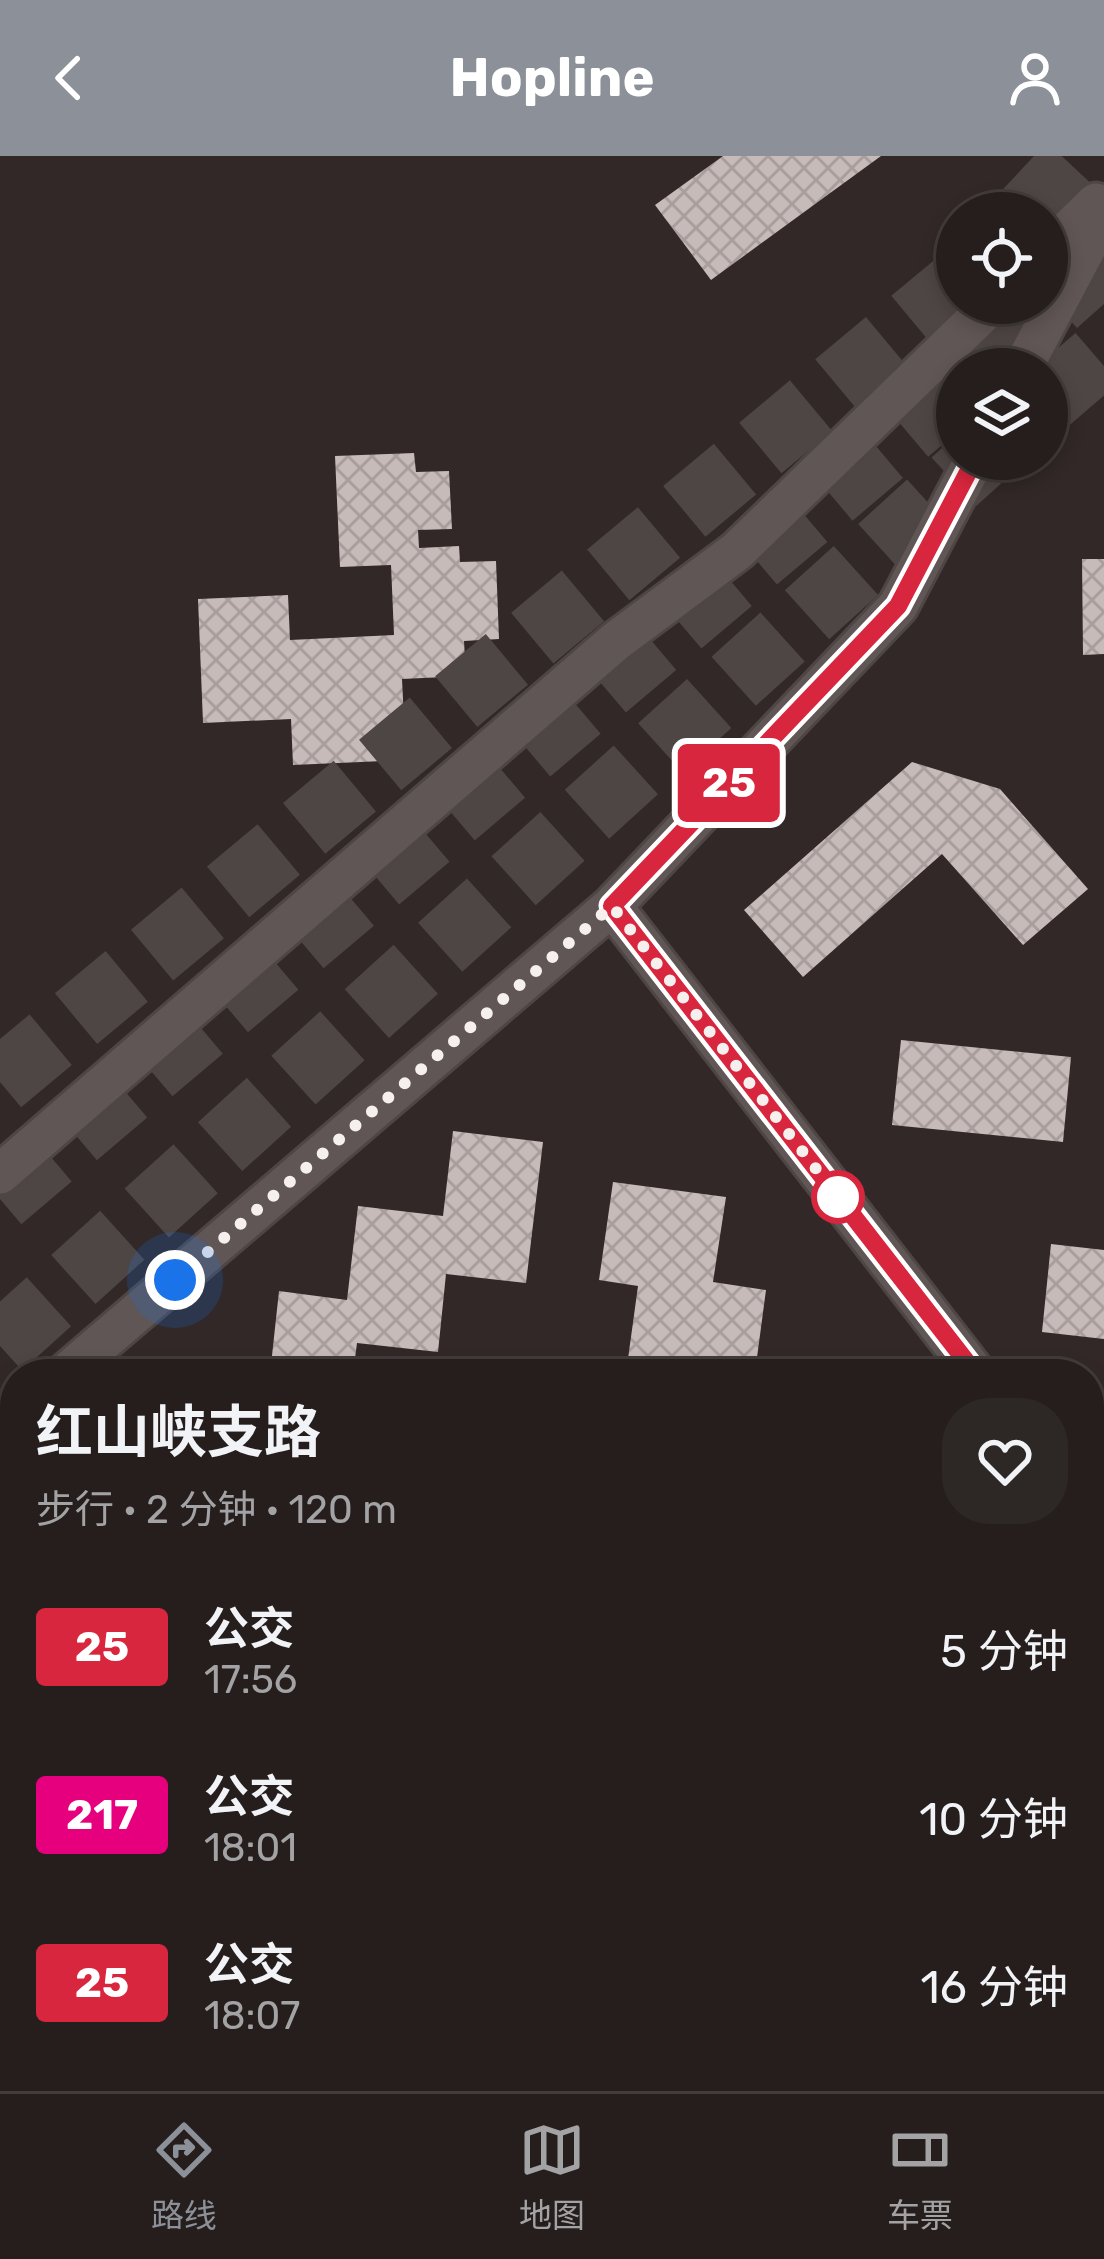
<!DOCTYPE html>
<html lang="zh">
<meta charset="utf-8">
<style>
body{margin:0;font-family:Rubik,"Noto Sans SC",sans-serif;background:#2d2726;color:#f1f3f6;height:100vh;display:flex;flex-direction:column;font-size:45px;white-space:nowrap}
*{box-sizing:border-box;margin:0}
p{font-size:39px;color:#a3a2a4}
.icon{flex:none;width:66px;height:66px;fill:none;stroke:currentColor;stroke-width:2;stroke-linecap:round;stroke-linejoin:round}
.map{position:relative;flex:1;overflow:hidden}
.side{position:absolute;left:0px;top:1203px;width:1104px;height:732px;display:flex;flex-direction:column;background:#251e1d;border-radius:48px 48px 0 0;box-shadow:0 6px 18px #0003,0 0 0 3px #423c3b}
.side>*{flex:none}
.badge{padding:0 24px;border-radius:9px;font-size:42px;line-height:78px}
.buttons{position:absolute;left:936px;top:36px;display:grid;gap:24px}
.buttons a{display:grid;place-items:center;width:132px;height:132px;border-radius:50%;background:#251e1d;box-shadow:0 6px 18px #0003,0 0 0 3px #423c3b;font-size:60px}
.you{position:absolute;width:60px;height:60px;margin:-30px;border:9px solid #fff;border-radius:50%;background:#1a73e8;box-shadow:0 0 0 18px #1a73e833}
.map>.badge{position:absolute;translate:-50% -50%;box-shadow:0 0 0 6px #fff}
.round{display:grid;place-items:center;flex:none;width:126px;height:126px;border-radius:48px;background:#2d2726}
.head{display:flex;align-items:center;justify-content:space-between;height:204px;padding:0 36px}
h1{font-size:57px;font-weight:700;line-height:90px}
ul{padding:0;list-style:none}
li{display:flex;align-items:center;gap:36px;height:168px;padding:0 36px}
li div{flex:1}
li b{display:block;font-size:45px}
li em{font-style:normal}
li .badge{min-width:132px;font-weight:700;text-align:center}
header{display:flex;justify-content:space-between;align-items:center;height:156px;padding:0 36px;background:#8c9099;color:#fff;font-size:54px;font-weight:700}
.dock{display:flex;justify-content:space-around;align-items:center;height:168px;border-top:3px solid #423c3b;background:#251e1d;font-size:33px;color:#a3a2a4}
.dock a{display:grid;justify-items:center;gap:6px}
.dock .active{color:#8c9099}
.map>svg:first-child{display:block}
</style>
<header><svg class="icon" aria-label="back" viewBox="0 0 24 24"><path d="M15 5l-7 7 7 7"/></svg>Hopline<svg class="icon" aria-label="person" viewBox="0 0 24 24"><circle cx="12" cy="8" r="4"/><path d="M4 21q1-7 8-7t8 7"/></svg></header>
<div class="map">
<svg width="1104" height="1935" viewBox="0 0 1104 1935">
<defs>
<pattern id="forest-crowns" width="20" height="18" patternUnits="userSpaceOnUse" patternTransform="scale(3)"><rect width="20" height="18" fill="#603834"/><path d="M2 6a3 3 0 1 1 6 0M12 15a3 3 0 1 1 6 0" fill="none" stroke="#775552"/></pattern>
<pattern id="building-cross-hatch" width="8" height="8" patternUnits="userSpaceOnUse" patternTransform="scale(3)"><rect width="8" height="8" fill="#c7bbb9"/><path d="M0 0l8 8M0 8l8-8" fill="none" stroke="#a89e9c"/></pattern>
</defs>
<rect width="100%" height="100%" fill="#312827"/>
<path fill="url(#forest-crowns)" d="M1104,1643v136l-15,-2v-126z
M626,1920h211l5,6 -11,9h-193z"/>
<path fill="url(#building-cross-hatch)" d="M723,0h158l-170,124 -56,-75z
M414,297l2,19 33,-1 3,58 -34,1 1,18 40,-2 1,16 36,-1 3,78 -35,2 2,35 -64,3 4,81 -113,5 -2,-46 -88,4 -5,-124 90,-4 2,45 104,-5 -3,-70 -51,2 -5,-111z
M1082,403h22v95l-21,1z
M912,606l88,27 88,100 -65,56 -81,-91 -139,123 -59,-67z
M901,884l170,17 -8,85 -171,-17z
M453,975l90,11 -17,141 -80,-9 -8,78 -81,-9 -4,31h-83l9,-83 68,9 11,-94 85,10z
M613,1026l113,15 -13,85 53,8 -10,75 43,9h-115l-57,-8 11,-80 -39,-6z
M1051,1088l53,6v89l-62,-7z
M15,1363v109l-15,-5v-60z
M1089,1516l15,2v69l-15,-2z
M0,1660l15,5v93l-15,-5z
M1089,1808l15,2 -3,58 -12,-1z
M471,1920h107l11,15h-138z"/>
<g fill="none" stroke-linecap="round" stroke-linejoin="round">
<path stroke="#4e4645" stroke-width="66" stroke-dasharray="66 33" stroke-linecap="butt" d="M1026,57l53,-57
M981,213l123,-109
M1047,245l57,-49
M0,926l957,-798
M0,1043l957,-810
M0,1190l979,-887"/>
<g stroke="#4e4645" stroke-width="45">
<path id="minor" d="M1047,95l49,-48
M1022,213l82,-155
M612,750l364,468
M0,1018l616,-533 121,-90 256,-248
M65,1218l547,-468 286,-300 77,-147
M0,1274l15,-13
M0,1301l15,6
M1089,1342l15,6
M0,1834l15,-11
M376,1935l17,-15"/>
</g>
<path stroke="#877f7e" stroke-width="8" stroke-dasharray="9 9" stroke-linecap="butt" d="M176,1920l23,15
M901,1920l15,15"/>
<use href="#minor" stroke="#605655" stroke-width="39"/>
</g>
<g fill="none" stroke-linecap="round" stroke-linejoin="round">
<g stroke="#fff" stroke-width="27">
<path id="line" d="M975,303l-77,147 -286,300 364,468"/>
</g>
<use href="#line" stroke="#d7263d" stroke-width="18"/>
<path stroke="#f5efee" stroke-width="12" stroke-dasharray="0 21.6" d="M175,1124l437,-374 226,291"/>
</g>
<circle fill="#fff" stroke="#d7263d" stroke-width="6" cx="838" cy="1041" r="24"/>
</svg>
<div class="buttons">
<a><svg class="icon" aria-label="locate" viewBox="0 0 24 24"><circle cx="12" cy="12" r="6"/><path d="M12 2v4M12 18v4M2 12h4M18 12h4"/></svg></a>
<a><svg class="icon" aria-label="layers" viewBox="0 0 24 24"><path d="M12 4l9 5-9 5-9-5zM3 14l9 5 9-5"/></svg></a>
</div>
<div class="you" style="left:175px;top:1124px"></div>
<b class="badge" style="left:729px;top:627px;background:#d7263d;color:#fff">25</b>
<section class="side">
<div class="head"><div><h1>红山峡支路</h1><p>步行 · 2 分钟 · 120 m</p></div><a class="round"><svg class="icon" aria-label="heart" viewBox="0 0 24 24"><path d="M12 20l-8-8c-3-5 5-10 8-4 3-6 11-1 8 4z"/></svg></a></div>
<ul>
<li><span class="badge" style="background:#d7263d;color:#fff">25</span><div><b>公交</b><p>17:56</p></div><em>5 分钟</em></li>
<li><span class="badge" style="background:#e6007e;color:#fff">217</span><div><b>公交</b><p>18:01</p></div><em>10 分钟</em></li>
<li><span class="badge" style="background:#d7263d;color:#fff">25</span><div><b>公交</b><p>18:07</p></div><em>16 分钟</em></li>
</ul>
</section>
</div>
<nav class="dock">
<a class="active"><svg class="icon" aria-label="directions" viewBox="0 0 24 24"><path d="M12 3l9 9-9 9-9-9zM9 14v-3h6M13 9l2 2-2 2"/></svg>路线</a>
<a><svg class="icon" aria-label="map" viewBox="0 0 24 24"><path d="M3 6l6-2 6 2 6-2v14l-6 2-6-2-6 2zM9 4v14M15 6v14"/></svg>地图</a>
<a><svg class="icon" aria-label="tickets" viewBox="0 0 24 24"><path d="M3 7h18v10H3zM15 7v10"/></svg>车票</a>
</nav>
